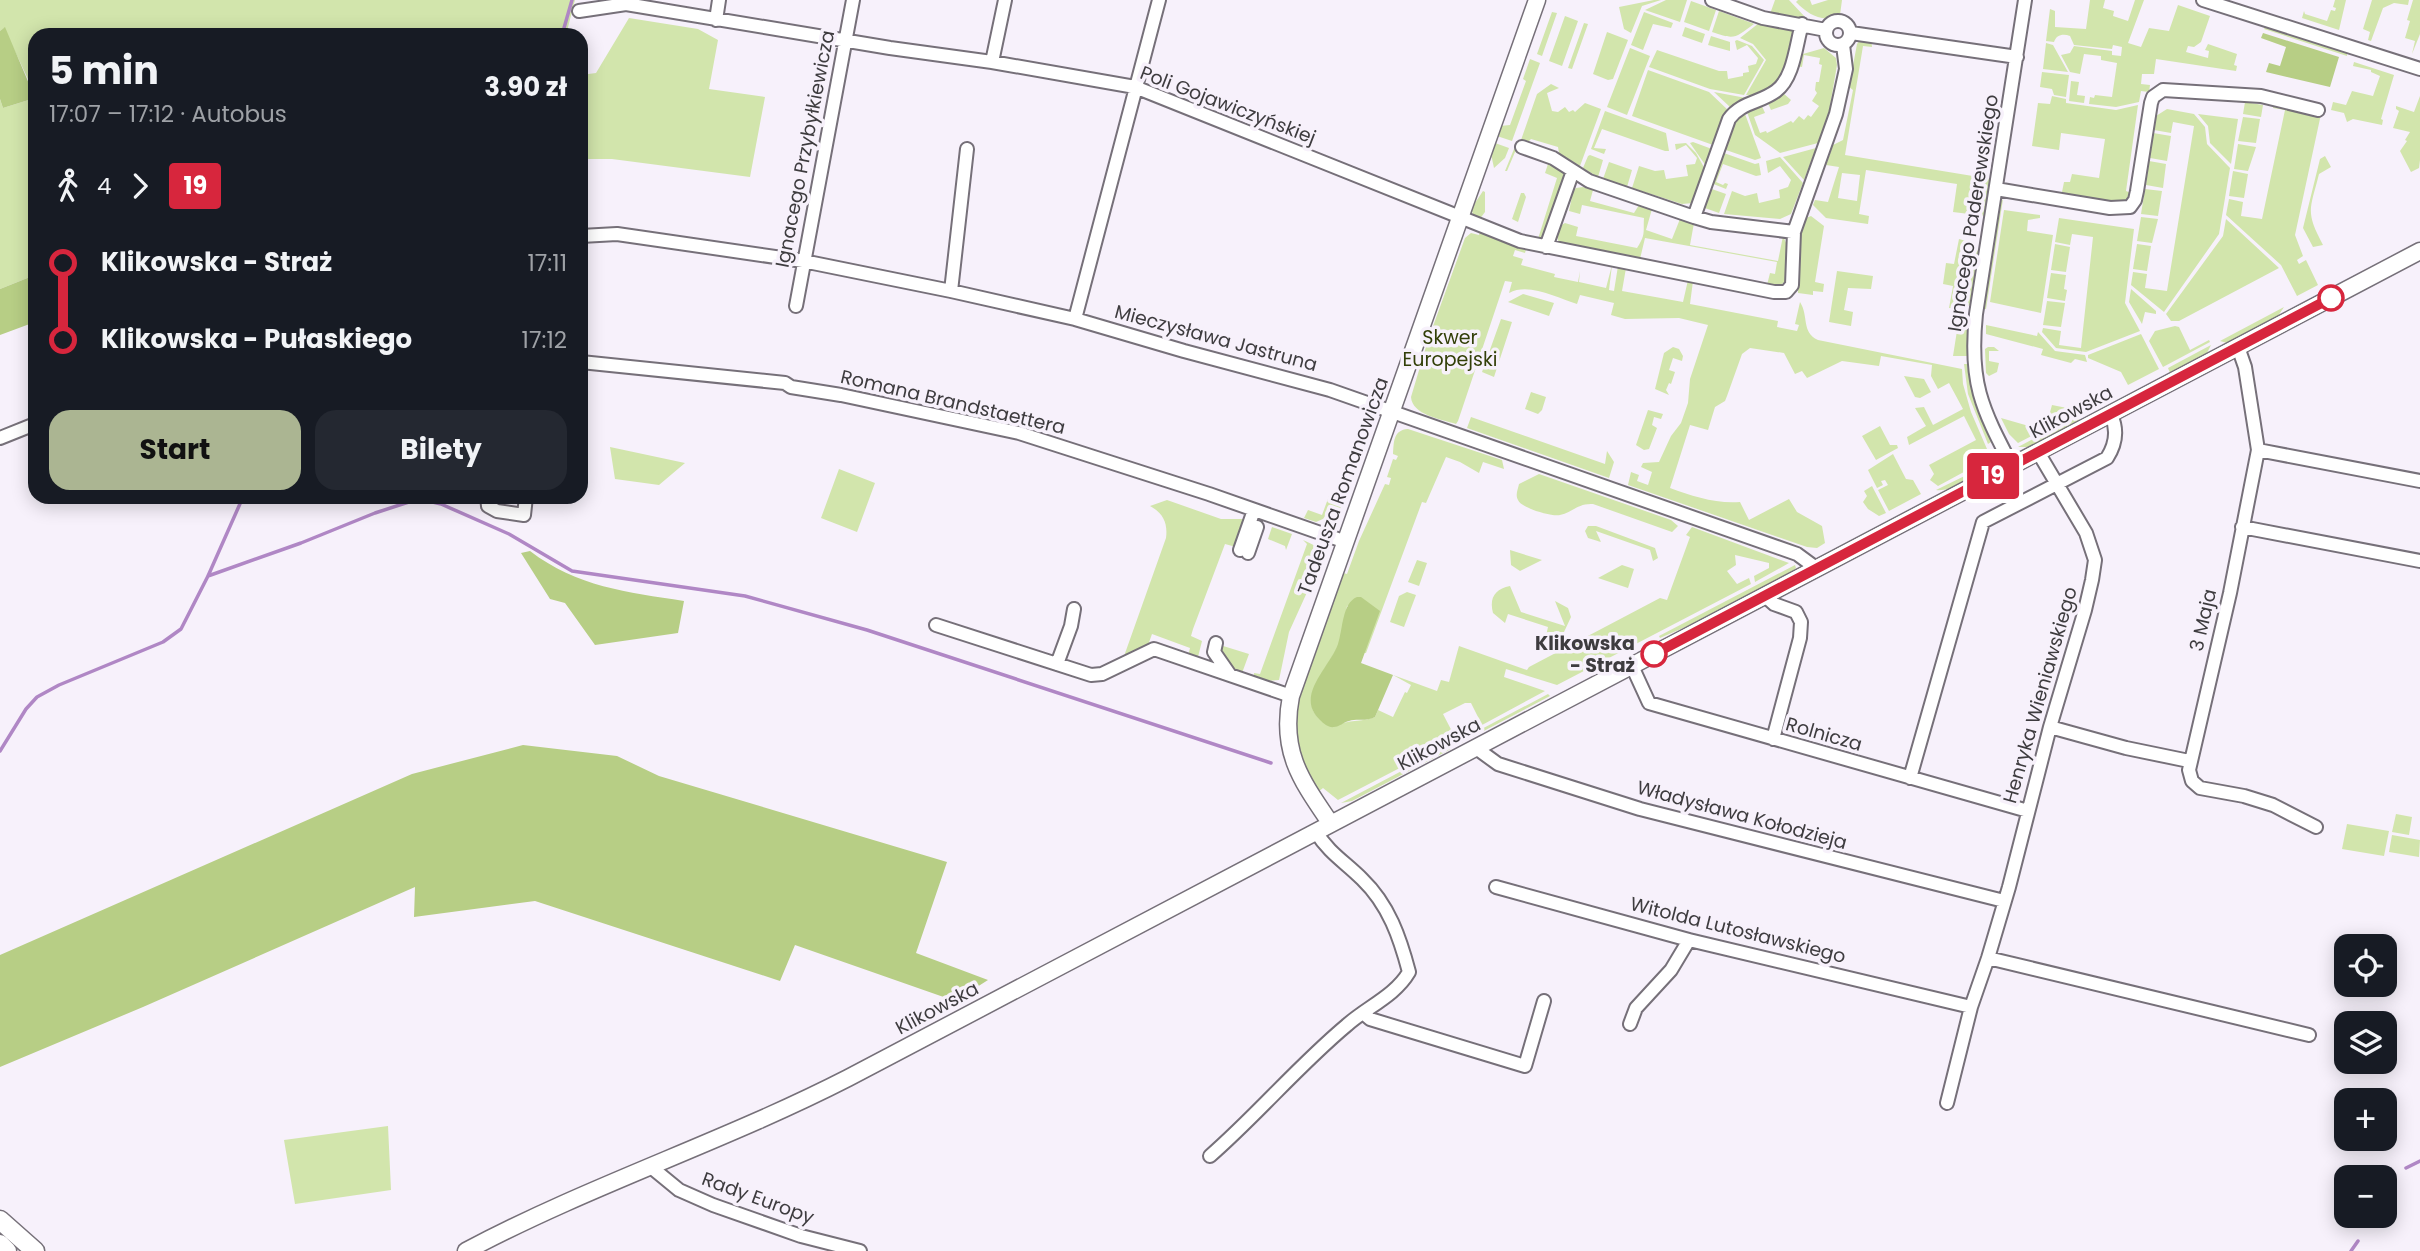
<!DOCTYPE html>
<html lang="pl">
<meta charset="utf-8">
<style>
body{margin:0;font-family:Poppins,sans-serif;background:#242831;color:#f1f3f6;height:100vh;display:flex;flex-direction:column;font-size:26px;white-space:nowrap}
*{box-sizing:border-box;margin:0}
p{font-size:23px;color:#9ea1a6}
.icon{flex:none;width:38px;height:38px;fill:none;stroke:currentColor;stroke-width:2;stroke-linecap:round;stroke-linejoin:round}
.map{position:relative;flex:1;overflow:hidden}
.sheet{position:absolute;left:28px;top:28px;width:560px;height:476px;display:flex;flex-direction:column;background:#171b24;border-radius:21px;box-shadow:0 4px 18px #0003}
.sheet>*{flex:none}
.badge{padding:0 14px;border-radius:5px;font-size:24px;line-height:46px}
.buttons{position:absolute;left:2334px;top:934px;display:grid;gap:14px}
.buttons a{display:grid;place-items:center;width:63px;height:63px;border-radius:14px;background:#171b24;box-shadow:0 4px 18px #0003;font-size:35px}
.map>.badge{position:absolute;translate:-50% -50%;box-shadow:0 0 0 4px #fff}
.legs{display:flex;align-items:center;gap:10px;height:77px;padding:0 21px;font-size:23px}
.legs p{margin-inline-start:auto}
.head{display:flex;align-items:center;justify-content:space-between;height:119px;padding:0 21px}
h1{font-size:38px;font-weight:700;line-height:52px}
.cta{display:flex;gap:14px;margin-top:auto;padding:14px 21px}
.cta a{flex:1;height:80px;border-radius:21px;background:#abb592;color:#111;font-size:28px;font-weight:700;line-height:80px;text-align:center}
.cta a+a{background:#242831;color:#f1f3f6}
ul{padding:0 21px;list-style:none}
li{display:flex;align-items:center;gap:24px;height:77px;font-size:26px}
li i{display:grid;place-items:center;width:10px;height:100%;margin:0 9px;background:currentColor}
li i::after{content:'';width:18px;height:18px;margin:-9px;border:5px solid;border-radius:50%;background:#171b24}
li p{margin-inline-start:auto}
li:first-child i{background:linear-gradient(#0000 50%,currentColor 0)}
li:last-child i{background:linear-gradient(currentColor 50%,#0000 0)}
.map>svg:first-child{display:block}
</style>
<div class="map">
<svg width="2420" height="1251" viewBox="0 0 2420 1251">
<rect width="100%" height="100%" fill="#f7f1fb"/>
<path fill="#d2e5ac" fill-rule="evenodd" d="M0,0h575l-9,35h-531v59l-31,-66 -4,3z
M1654,0h7l-19,6 -11,27 -7,-4 -5,-22z
M1666,0h21l-7,22 -35,-12z
M1775,0h14l17,18 -36,-4z
M1798,0h12l2,5 16,-5h14l-2,15c-18,8 -31,0 -44,-13z
M2090,0h15l-2,8 11,3 -1,5 15,5 7,-21h9l-16,43 13,4 8,-19 20,3 9,-26 32,11 -9,26 -7,5 -6,-1 -2,6 22,6 1,-7 -4,-1 3,-6 29,10 -3,11 3,1 -1,5 -80,-12 -2,15h-12l-1,10 9,1 -1,7 -8,-1 -2,11 -23,5 -27,-3 1,-7 4,1 1,-3 17,2 5,-34 -16,-3v-4l-17,-2 -4,20 -10,-2 -9,-17 9,-2 4,-7 38,5v4l9,1 1,-9 -9,-2 -1,4 -38,-4 -4,-9c-7,-3 -14,-1 -16,6l-8,-1 4,-32 5,2v16l31,2z
M2335,0h11l-7,30 -37,-12 2,-7 1,3 22,7 4,-11 4,1 1,-3 -3,-1z
M2372,0h37l-1,5 -14,-2 -11,5 -12,33 -3,-1 2,-8 -7,-3z
M2413,0h7v34l-8,20 3,-13 -10,-3 5,-17 -3,-1z
M1691,1l25,9 -7,21 -25,-9z
M1719,11l33,12 2,1c-19,14 -19,16 -42,8z
M1552,12l5,1 -15,43 -5,-2z
M1644,12l29,11 -2,5 -18,-4 -10,26 -12,-5z
M1565,16l13,5 -16,45 -13,-5z
M629,18l69,11 20,11 -9,49 56,8 -15,80 -138,-18h-31v-84l15,-2z
M1584,23l4,1 -16,45 -4,-1z
M1759,23l36,7c-7,25 -13,70 -49,65l20,-35 -13,-16 -13,-6z
M2266,26l81,26v4l-83,-27z
M1685,27l20,7 -3,9 -20,-7z
M1607,32l21,8 -15,39 -5,1 -15,-6z
M1711,36l19,6v9l-22,-6z
M1871,39l1,8 -9,-1 -18,109 146,24 -6,37 -32,-4 4,-28 -91,-14 -7,44 10,2 -1,8 -42,-6 -13,-13 2,-5 13,2 11,-35 -13,-2 7,-20 10,-5 10,-50 -4,-3 8,-43 3,-4zM1842,173l18,2 -3,26 -19,-3z
M1737,40l15,6 12,14 -20,35 -34,-6 -61,-22 8,-17 62,21h8l1,8 15,-3v-3l6,-1 -1,-6 8,-2 2,-6 -11,-13 -10,5 -2,-9z
M2046,43l7,2 15,27 -25,-3z
M1630,48l20,8 -23,59 -20,-8z
M1824,48l12,10 1,7 -8,47 -11,31 -38,10 -25,-18 -9,-26 15,-5 4,9 -11,4 6,16 6,-2 1,2 24,-12 2,2 6,-7 5,4 4,-5 3,2 8,-11 -7,-5 5,-8 -2,-3 1,-8h3l3,-17 -3,-1 1,-6 -16,-3 -2,12 -7,-1 1,-10z
M1530,59l10,4 -28,78 -15,-5 3,-10 10,-1 16,-44 -3,-2z
M2354,62l40,13 -13,44 2,1 -1,5 -29,-6 -6,3 -3,-9 -13,-3 2,-8 13,3 6,-14 21,5 7,-20 -9,-4v-2l-18,-4z
M1648,70l61,22 20,19 -9,13 -7,21 -81,-29z
M2042,72l27,3 -3,22 -12,-2 -2,-6 -12,-2z
M2071,81l8,1 -2,13 8,1 -1,7 -15,-2z
M1551,84l8,4 -12,5 5,18 6,1 7,-5 4,5 4,-2 2,2 10,-9 16,6 -21,57 -21,-13 -1,-6 -27,-8 -3,3 -7,-2 16,-46z
M1714,92l32,6 -15,10z
M1783,93l8,7 -3,4 -17,6 -4,-9z
M2052,96l14,3v4l50,7 22,-5 -12,86 5,2 -5,8 -6,4 -59,-8 3,-15h6l2,-8 27,4 6,-39 -44,-6 -2,17 -27,-4 6,-43 12,1z
M2420,96v64l-1,8 -8,4 -11,-21 7,-10 -2,-1 5,-8 -17,-4 6,-17 -3,-2v-3l18,6z
M35,98v177l-35,14v-190l3,9z
M2245,102l18,3 -2,12 -18,-3z
M2273,105l48,9 -26,121 8,21 -6,4 2,4 7,-4 12,25 -21,11 -16,-31 -55,-50 3,-16 14,3 -2,14 21,3 23,-109 -12,-2z
M2167,109l27,5 11,13 2,17 23,24 -11,66 -55,78 -33,-27 2,-13 14,2 -2,14 22,3 27,-165 -21,-4 -2,11 -17,-3 2,-14z
M1605,111l61,22 3,18h-4l-63,-22 -8,19 12,1 -2,5 -13,-5z
M1744,111l17,47 -6,2 -32,-11 12,-30z
M2198,114l40,5 -7,45 -21,-21 -2,-17z
M2243,117l17,2 -4,24 -18,-2z
M2153,133l18,3 -4,25 -17,-3z
M1693,142l19,7 -6,17 -16,-23z
M1495,143l14,5 -4,10 -11,10 -3,-14z
M1686,143l10,10 9,16 -12,34 -11,1 -50,-16 7,-22 16,5 9,-1 2,9 22,-3 -2,-11 9,-1 2,-6 -11,-13 -10,5 -1,-6z
M2238,144l18,3 -8,24 -14,-2z
M1816,148l-12,32 -21,-23z
M1514,149l34,13 17,12 -24,65h-3l19,-61 -12,-5 3,-9 -33,-12 -8,19h-2z
M1721,152l34,12 4,-1 2,12 -5,1 -33,-12 -7,18 7,3 2,-2 3,1 -2,5 -15,-6z
M1590,155l13,5 -5,17 -15,-9 5,-12z
M2325,156l6,11 -12,7c-9,36 -14,37 4,71l-10,2 -10,-19 17,-69z
M1780,157l23,26 -12,31 -11,5 -56,-5 8,-23 13,5 12,-3 2,10 21,-5 -1,-8 9,-3 3,-7 -11,-14 -12,7 -2,-12z
M2149,161l17,3 -3,24 -17,-3z
M1609,162l23,8 -5,17 -24,-8z
M2233,171l15,3 -4,24 -15,-2z
M1583,187l10,3 -3,11 44,12 5,-8 13,4 -6,21 26,9 8,-20 14,4 -4,22 88,16 5,-25 5,11 -2,34 -7,5 -12,-1 3,-12 5,1 2,-12 -132,-24 -5,21 -81,-16c-3,-7 -1,-17 6,-20l13,4 -2,9 61,12c9,-14 6,-16 7,-30l-62,-13 -2,9 -11,-3 4,-19 3,-4z
M1709,188l17,6 -7,19 -17,-6z
M2145,189l17,2 -4,25 -17,-2z
M1483,191l2,1v20l-6,8 -6,-6 -2,-5z
M1521,193h3l2,4 -8,25 -6,-3z
M2003,199l-17,110h-3l16,-105z
M2004,210l36,5v3l-12,2 -1,11 26,4 -12,78 -51,-11z
M1811,216l13,10 -9,56 9,2 -1,8 -10,-1v4l-15,-2v-7l1,-48 7,-20z
M2141,217l17,2 -6,24 -15,-2z
M2059,218l75,11 -9,74 15,28 -54,21 -30,-4 -14,-16 1,-4 18,3 -2,14 22,3 12,-111 -21,-3 -2,11 -15,-3z
M2226,219l53,49 -100,53h-8l-5,-7 57,-78z
M1480,232l46,17 -1,4 -10,-3 -2,6 10,3 -2,6 34,9 -1,3 24,5 2,-11 -1,11 27,6 6,-23 -3,25 5,1 4,-25 8,2 -4,23 61,11 5,-22 5,1 -3,23 88,17 -1,6 20,4 2,-6 -4,-1 5,-22c9,14 1,30 18,38l144,29 1,15 8,28 16,37 -1,11 -48,26 -8,-6 4,-6 -5,-9 47,-25 -12,-24 -55,29 -2,-8 19,-11 -11,-18 9,-1 9,18 30,-16 -14,-26 -11,6 -7,-13 1,-11 -51,-9 -2,10 -37,-5 -35,17 -5,-7 -7,3 -11,-21 -34,-5 -8,6 -15,42 -2,5 -10,6 -7,23 -18,-5 -20,63c22,8 46,16 70,14l9,18 40,-21 8,13 25,14 3,17 -8,5 -10,-1 -179,-62 3,-13 8,3 -2,6 11,4 4,-13 -11,-5 2,-4 16,-1 12,-26 10,-13 7,-20 2,-24 18,-54 -29,-7 -54,1 -14,-4 3,-12 -34,-8 -3,9c-20,-6 -48,-22 -68,-11l3,-11 -7,-1 -47,140 -2,3c-15,-5 -44,-9 -45,-27l17,-57 37,-102 6,-5 8,2z
M1959,239c7,2 17,5 19,12 4,10 -5,42 -7,53l-7,5 -15,-1 4,-22 -10,-2 3,-21 8,1z
M2055,244l15,3 -4,25 -15,-2z
M2137,244l14,2 -4,25 -14,-2z
M1837,271l36,5 -2,13 -23,-1 -4,22 9,2 -2,14 -22,-4z
M2051,273l15,2 -2,14 3,1 -2,11 -18,-3z
M2131,289l25,22v3l-11,-2 -3,12 -13,-22z
M1523,294l31,9 -5,13 -41,-14z
M2047,301l18,2 -4,24 -18,-2z
M2284,307l-6,9 -51,27 -7,-2z
M1959,318l8,10v28h-14z
M1501,319l11,3 -18,55 -12,-5z
M1986,325l51,11 1,-4 17,19 30,4 2,7 -12,-3 -4,4 -30,-8 2,-6 -57,-15z
M2175,326l4,1 11,23 19,-10 1,2 -47,25 -14,-26 6,-10z
M2141,334l18,35 -31,16 -7,-13 -33,-14v-3z
M2211,345l-4,8 -37,20 -2,-5z
M1673,347l6,2 4,7 -1,5 -9,-3 -4,12 6,2 -4,12 -2,-1 -3,7 3,5 -14,-6 9,-36z
M1988,347h6l5,4h-10v10l10,2 -2,9 -8,4 -3,-3 -1,-24z
M1964,364h3l7,38 17,40 -3,2 -20,-50z
M1904,376l20,3 7,13 -11,6 -5,-1z
M1531,392l15,5 -4,13 -4,4 -13,-5z
M2052,405l25,5 1,2 -25,13 -13,-4 9,-5z
M1648,410l15,4 -2,5 -7,-2 -2,8 5,3 -8,21 -5,1 -8,-5z
M1363,414l8,10 -32,88 -23,10 -12,-4 4,-8 14,5 7,-19 8,2 25,-67 -2,-10z
M2077,416l2,5 -49,26h-12z
M1471,417l134,47 2,-13 7,11 -5,16 -142,-50z
M2001,418l42,12 -25,13 -9,-9z
M1880,426l10,19h7l1,3 -22,12 -14,-24z
M1408,429l94,31 2,9 -21,-7 -4,11 -19,-11 -14,-5 -20,46 -4,-1 -56,151h-2l15,-42 -16,-10 -16,5c-3,15 -4,31 -11,44 -8,16 -35,46 -20,65 4,6 12,9 18,12 17,-9 25,-4 41,-10l3,-7 15,7 12,-25 2,1 4,-8 -18,-10 44,16 4,-11 8,2 10,-36 68,24 2,-3 131,-69 7,2 23,-63 -4,-2 6,-8 97,36 -34,19 -1,-6 15,-8v-5l-34,-8 1,10 -9,6 10,13 12,-6 2,6 -194,101 -51,-16 -2,8 41,14 -87,47 -2,-5 24,-12 -9,-18h-6l-22,11 13,25 -3,-1 -5,5 -110,57 -15,-12 -5,4 -17,-30 -7,-36 2,-22 47,-131 4,1 12,-33 26,-57 4,1 2,-7 -4,-1 6,-18 3,1 2,-4 -5,-2c1,-12 0,-24 15,-25z
M610,447l75,16 -26,22 -44,-6z
M1893,454l13,25 7,1 8,14 -32,17 -11,-21 10,-5 -3,-5 -4,1 2,4 -6,3 -9,-18z
M1991,463c-8,11 -42,30 -55,27z
M839,469l36,14 -18,49 -36,-14z
M1539,474l132,46 7,6 -6,6 -79,-28c-15,-1 -20,8 -33,11 -8,2 -39,-7 -42,-15 -3,-5 0,-11 1,-16z
M1872,486l14,27 -7,3 -11,-7 -5,-7 4,-6 -3,-5z
M1167,500l54,19h24l-9,28 -11,-3 -32,85 -2,7 11,5 -4,16 -3,2 -7,-3 2,-8 -38,-14 -5,14 -24,11 43,-121c2,-15 -3,-25 -16,-32z
M1588,526h8l59,22 3,10 -5,3 -3,-11 -54,-19 5,11 -13,-4 -3,-7z
M1272,527l20,7 -6,16 -1,-4 -17,-7z
M1303,540c9,4 17,7 20,17l-34,75 -10,48 -13,1 -12,-5v-3l6,1 47,-130z
M1510,550l32,10 -22,11 -9,-6z
M1417,560l10,3 -8,23 -11,-4z
M1622,565l12,4 -6,19 -30,-10z
M1795,565l1,3 -5,5 -101,52 -30,13 -1,-2z
M1510,586l11,26 44,14 -10,-25 13,7 3,9 -7,15 -12,5 -6,-1 2,-9 -40,-13 -3,9 -12,-10c-4,-15 2,-24 17,-27z
M1407,592l9,3 -12,32 -14,-5 9,-26z
M1220,645l29,9 -7,19c-13,-4 -22,-14 -22,-28z
M1548,694l2,2 -89,47 -2,-2z
M1449,746l2,3 -99,52 -11,2z
M2396,814l16,3 -3,18 -17,-3z
M2347,824l42,7 -5,25 -42,-7z
M2392,835l28,5 -1,17 -30,-5z
M388,1126l3,64 -96,14 -11,-64z"/>
<path fill="#b7ce85" d="M5,27l30,71 -32,10 -3,-9v-68z
M2263,33l76,24 -9,30 -64,-15 3,-9 11,3 6,-19 -25,-9z
M35,275v47l-35,13v-46z
M530,551c47,36 97,41 154,50l-6,32 -83,12 -30,-42 -15,-4 -29,-46z
M1357,597h4l19,14 -19,52 32,12 -18,42c-10,5 -17,1 -26,4 -5,1 -10,6 -15,6 -5,1 -10,-3 -14,-7 -26,-24 10,-53 18,-76 5,-15 4,-41 19,-47z
M523,745l94,11 42,20 288,86 -31,91 72,27 -33,21 -160,-56 -15,36 -245,-80 -121,16 1,-30 -272,120 -143,60v-112l412,-181z"/>
<g fill="none" stroke-linecap="round" stroke-linejoin="round">
<path stroke="#b087c5" stroke-width="3.5" d="M562,35l10,-35
M208,576l93,-33 74,-30 40,-13h9l17,4 68,30 63,37 173,25 122,34 404,133
M0,751l26,-42 11,-12 22,-12 104,-43 18,-13 27,-53 35,-79
M2406,1168l14,-7
M2351,1251l7,-10"/>
<g stroke="#767079" stroke-width="16">
<path id="minor" d="M1712,0l51,18 63,12
M2203,0l217,69
M579,11l47,-7 264,44 102,14 143,25 385,154 254,51h12l6,-7 2,-53
M716,20l3,-20
M1826 33a12 12 0 1 1 24 0a12 12 0 1 1-24 0Z
M1851,33l166,24
M992,62l13,-62
M1522,147l31,11 36,23 105,36 17,5 83,10 42,-118 10,-45 -3,-24
M1996,189l114,19 20,-1 5,-7 2,-9 14,-88 2,-6 10,-7 98,6 57,14
M1694,217l35,-98c12,-17 31,-16 47,-28 18,-13 20,-47 26,-67
M581,236l36,-2 186,27 148,30 124,28 109,32 146,39 467,164 19,14
M1546,247l27,-76
M951,291l16,-142
M796,306l57,-306
M1075,319l84,-319
M2238,347l7,20 13,83 -28,143 -41,177 3,11 8,7 44,8 29,9 43,22
M581,362l204,21 6,4 50,8 178,38 190,61 137,48
M0,438l35,-14
M2258,450l162,31
M2012,466c-31,-59 -43,-84 -36,-152l49,-314
M487,497l1,9 9,5 27,4 2,-18
M2242,527l178,34
M1240,550l14,-40
M1248,553l9,-26
M1765,596l9,8 22,8 5,10 -1,16 -27,101
M936,625l155,50 11,-1 52,-25 137,47
M1216,643l-2,9 16,23
M1057,664l14,-38 3,-17
M1632,666l17,37 379,108
M2050,727l76,21 63,13
M1476,748l22,16 142,45 364,92
M1910,778l73,-256 124,-64c9,-14 11,-28 4,-43
M1496,887l193,53 282,67
M1988,958l321,77
M1363,1013l7,6 155,47 19,-65
M1630,1024l6,-16 35,-38 18,-30
M1947,1103l24,-96 17,-49 21,-71 41,-160 35,-117 7,-30 3,-20 -9,-27 -48,-81
M1210,1156c48,-42 89,-91 137,-131 20,-18 48,-29 62,-53 -9,-34 -20,-67 -47,-93 -17,-17 -33,-26 -46,-47
M651,1167l28,23 34,15 88,31 59,15"/>
</g>
<g stroke="#767079" stroke-width="19">
<path id="tertiary" d="M1331,824c-30,-44 -51,-72 -40,-128l246,-696
M466,1251c124,-66 257,-109 382,-173l1572,-827"/>
</g>
<g stroke="#767079" stroke-width="21">
<path id="secondary" d="M0,1220l35,31
M0,1244l7,7"/>
</g>
<use href="#minor" stroke="#fff" stroke-width="12"/>
<use href="#tertiary" stroke="#fff" stroke-width="16"/>
<use href="#secondary" stroke="#fff" stroke-width="18"/>
</g>
<g fill="none" stroke-linecap="round" stroke-linejoin="round">
<g stroke="#fff" stroke-width="16">
<path id="line-1" d="M1654,654l677,-356"/>
</g>
<use href="#line-1" stroke="#d7263d" stroke-width="10"/>
</g>
<g fill="#fff" stroke="#d7263d" stroke-width="3.5">
<circle cx="2331" cy="298" r="12"/>
<circle cx="1654" cy="654" r="12"/>
</g>
<g text-anchor="middle" dominant-baseline="central" stroke-width="7" stroke-linejoin="round" paint-order="stroke">
<g font-size="19" fill="#3e3c3f" stroke="#f7f1fb">
<text transform="translate(1228 105) rotate(21)">Poli Gojawiczyńskiej</text>
<text transform="translate(805 149) rotate(-79)">Ignacego Przybyłkiewicza</text>
<text transform="translate(1973 213) rotate(-81)">Ignacego Paderewskiego</text>
<text transform="translate(1216 338) rotate(15)">Mieczysława Jastruna</text>
<text transform="translate(953 402) rotate(13)">Romana Brandstaettera</text>
<text transform="translate(2071 412) rotate(-28)">Klikowska</text>
<text transform="translate(1343 486) rotate(-70)">Tadeusza Romanowicza</text>
<text transform="translate(2203 620) rotate(-77)">3 Maja</text>
<text transform="translate(2040 695) rotate(-74)">Henryka Wieniawskiego</text>
<text transform="translate(1824 734) rotate(16)">Rolnicza</text>
<text transform="translate(1439 744) rotate(-28)">Klikowska</text>
<text transform="translate(1742 815) rotate(15)">Władysława Kołodzieja</text>
<text transform="translate(1738 930) rotate(14)">Witolda Lutosławskiego</text>
<text transform="translate(937 1008) rotate(-28)">Klikowska</text>
<text transform="translate(758 1198) rotate(20)">Rady Europy</text>
</g>
<g font-size="19" fill="#323f08" stroke="#f7f1fb">
<text x="1450" y="337">Skwer<tspan x="1450" dy="22">Europejski</tspan></text>
</g>
<g font-size="19" font-weight="bold" fill="#3e3c3f" stroke="#f7f1fb" text-anchor="end">
<text x="1635" y="643">Klikowska<tspan x="1635" dy="22">- Straż</tspan></text>
</g>
</g>
</svg>
<div class="buttons">
<a><svg class="icon" aria-label="locate" viewBox="0 0 24 24"><circle cx="12" cy="12" r="6"/><path d="M12 2v4M12 18v4M2 12h4M18 12h4"/></svg></a>
<a><svg class="icon" aria-label="layers" viewBox="0 0 24 24"><path d="M12 4l9 5-9 5-9-5zM3 14l9 5 9-5"/></svg></a>
<a>+</a>
<a>−</a>
</div>
<b class="badge" style="left:1993px;top:476px;background:#d7263d;color:#fff">19</b>
<section class="sheet">
<div class="head"><div><h1>5 min</h1><p>17:07 – 17:12 · Autobus</p></div><b>3.90 zł</b></div>
<div class="legs"><svg class="icon" aria-label="walk" viewBox="0 0 24 24"><circle cx="13" cy="4" r="2"/><path d="M13 8l-2 6 4 7M11 14l-3 7M7 12l3-4h3l4 4"/></svg>4<svg class="icon" aria-label="forward" viewBox="0 0 24 24"><path d="M9 5l7 7-7 7"/></svg><b class="badge" style="background:#d7263d;color:#fff">19</b></div>
<ul>
<li><i style="color:#d7263d"></i><b>Klikowska - Straż</b><p>17:11</p></li>
<li><i style="color:#d7263d"></i><b>Klikowska - Pułaskiego</b><p>17:12</p></li>
</ul>
<div class="cta"><a>Start</a><a>Bilety</a></div>
</section>
</div>
